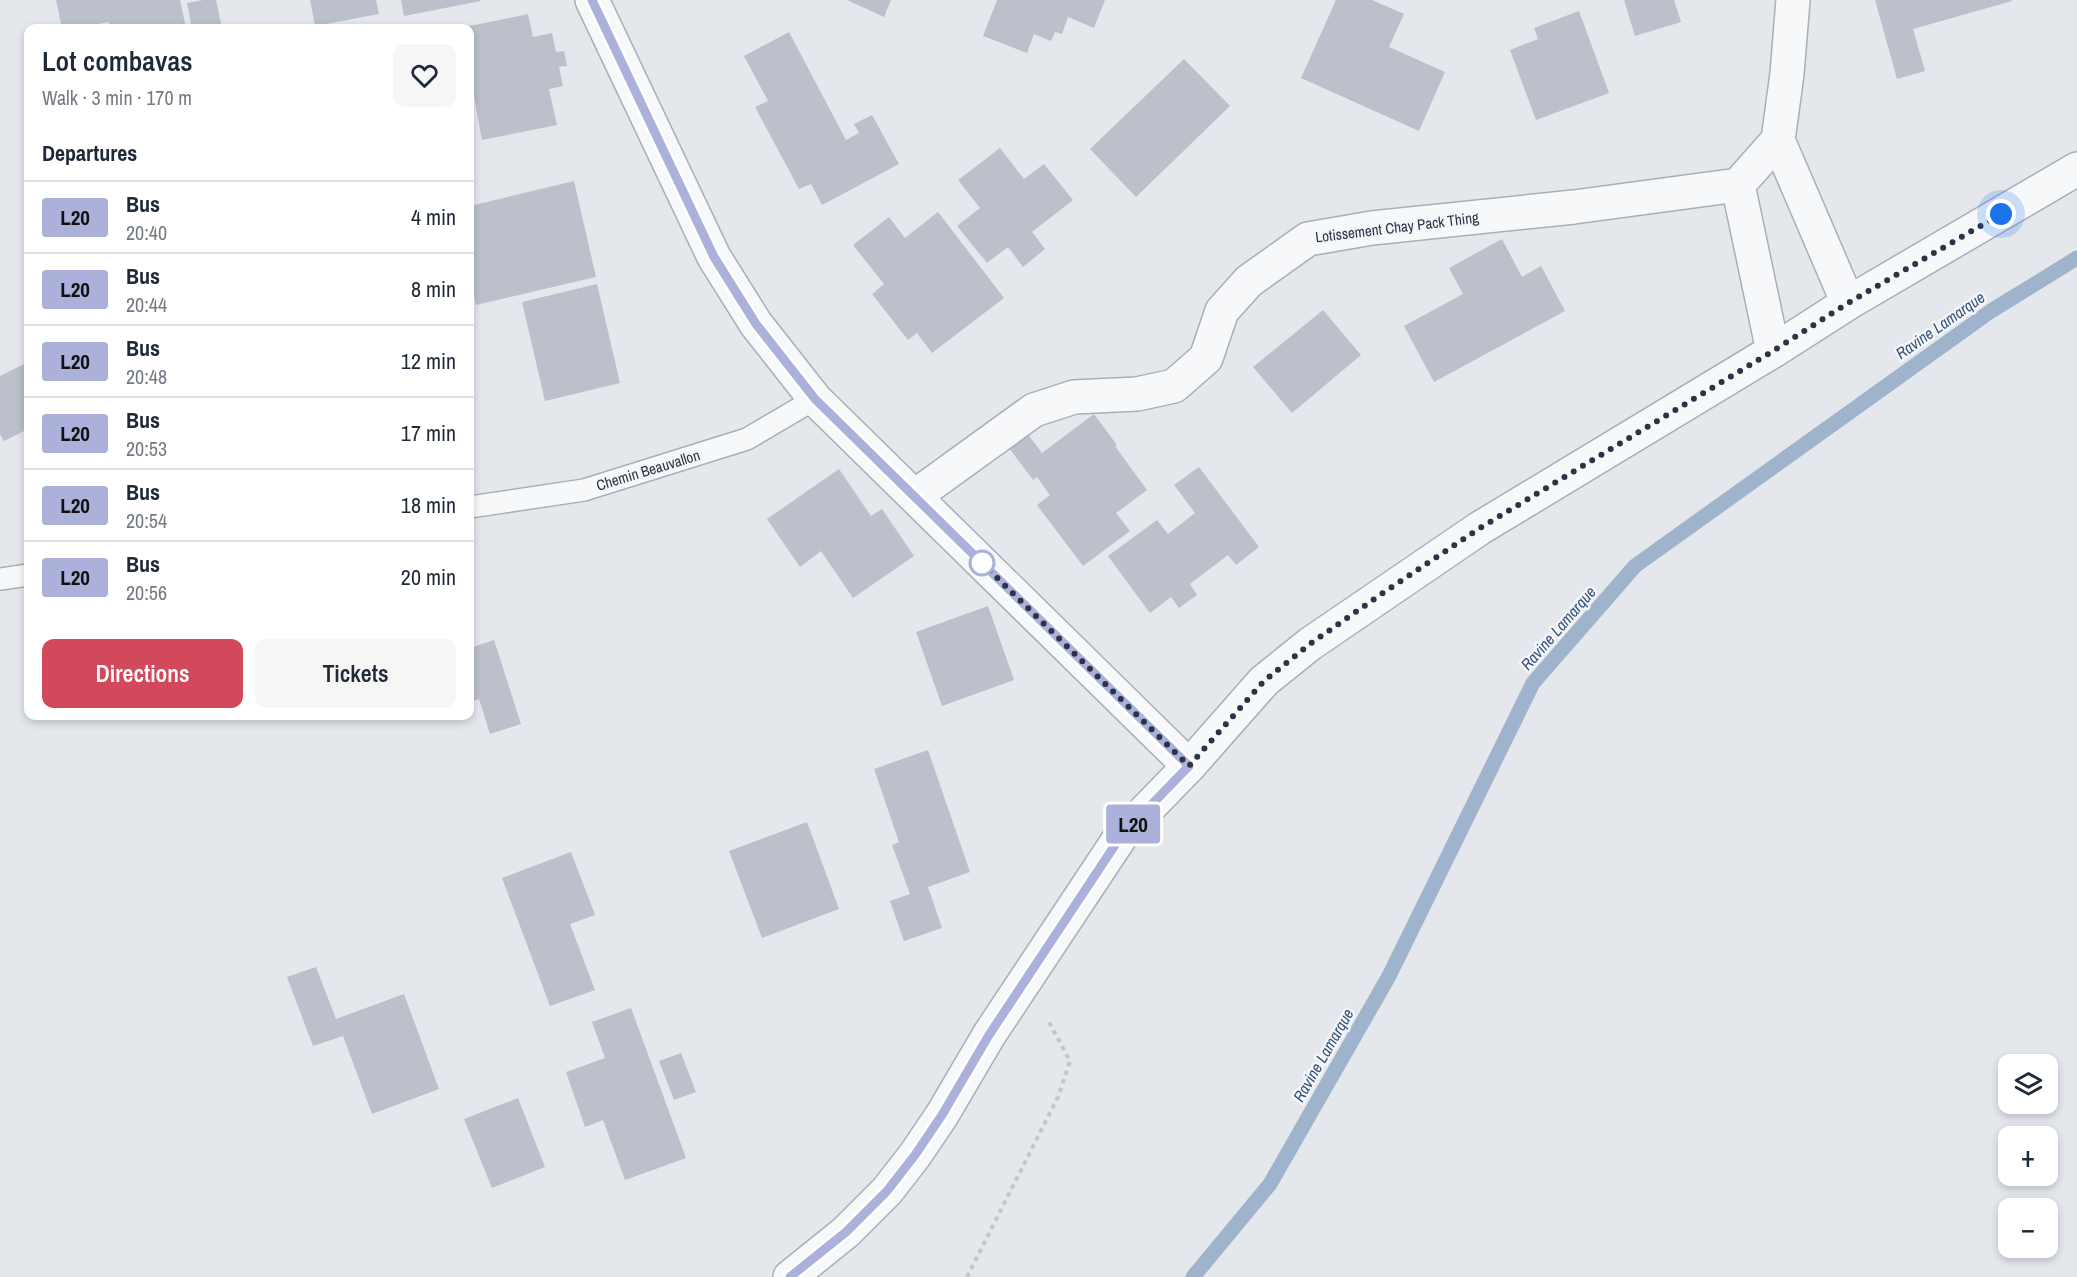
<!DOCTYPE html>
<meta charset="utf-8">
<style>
body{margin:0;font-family:"Archivo Narrow",sans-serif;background:#f6f6f7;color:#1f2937;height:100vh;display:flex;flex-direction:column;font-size:22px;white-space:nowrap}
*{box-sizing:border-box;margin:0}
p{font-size:20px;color:#747a83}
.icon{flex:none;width:33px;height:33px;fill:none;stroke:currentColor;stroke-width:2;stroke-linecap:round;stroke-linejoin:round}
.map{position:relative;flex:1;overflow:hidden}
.sheet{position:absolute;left:24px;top:24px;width:450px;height:696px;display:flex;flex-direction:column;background:#fff;border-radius:12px;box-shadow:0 3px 9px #0003}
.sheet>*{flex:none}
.badge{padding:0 12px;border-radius:4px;font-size:21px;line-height:39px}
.tools{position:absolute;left:1998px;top:1054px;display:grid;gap:12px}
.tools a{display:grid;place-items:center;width:60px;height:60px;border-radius:12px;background:#fff;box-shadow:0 3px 9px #0003;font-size:30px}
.you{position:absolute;width:30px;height:30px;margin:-15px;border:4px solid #fff;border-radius:50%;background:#1a73e8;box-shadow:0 0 0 9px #1a73e833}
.map>.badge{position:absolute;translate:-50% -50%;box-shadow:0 0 0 3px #fff}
h2{padding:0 18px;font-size:22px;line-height:54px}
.round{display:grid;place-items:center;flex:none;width:63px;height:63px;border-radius:12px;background:#f6f6f7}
.headline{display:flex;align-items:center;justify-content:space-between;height:102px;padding:0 18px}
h1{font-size:28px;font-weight:600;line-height:45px}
.action{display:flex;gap:12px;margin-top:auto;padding:12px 18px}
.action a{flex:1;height:69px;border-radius:12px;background:#d1495b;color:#fff;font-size:24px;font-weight:600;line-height:69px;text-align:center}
.action a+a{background:#f6f6f7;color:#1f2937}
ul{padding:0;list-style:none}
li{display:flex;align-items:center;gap:18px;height:72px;padding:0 18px;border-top:2px solid #e0e1e3}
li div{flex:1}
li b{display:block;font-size:22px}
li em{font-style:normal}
li .badge{min-width:66px;font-weight:700;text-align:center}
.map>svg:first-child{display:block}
</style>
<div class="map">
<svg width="2077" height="1277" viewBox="0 0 2077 1277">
<rect width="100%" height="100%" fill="#e4e7ec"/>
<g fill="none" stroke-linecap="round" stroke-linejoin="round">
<path stroke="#9fb4cc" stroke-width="15" d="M1193,1277l77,-93 119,-208 144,-293 102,-117 356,-255 86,-53"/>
</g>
<path fill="#bbc0ca" d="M56,0h124l6,28h-76l-1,-6 -35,6h-12z
M203,0h13l6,28h-30l-5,-25z
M310,0h66l3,14 -64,12z
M401,0h79l1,1 -77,15z
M847,0h44l-7,17z
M997,0h108l-11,28 -26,-11 -6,17 -7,-2 -4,9 -17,-7 -7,19 -44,-17z
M1336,0h36l32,14 -15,33 56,25 -26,59 -118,-53z
M1624,0h50l7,22 -46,14z
M1875,0h137v1l-99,28 12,42 -28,8z
M1579,11l30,82 -73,27 -26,-70 28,-11 -4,-11z
M528,14l5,23 19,-4 4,19 8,-1 3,15 -8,1 4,19 -14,3 8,36 -75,15 -12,-66v-46l-5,-1z
M789,32l57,108 13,-7 -5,-9 18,-9 27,49 -77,41 -11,-21 -12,5 -44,-82 13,-6 -24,-45z
M1184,59l46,47 -94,91 -46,-48z
M1000,148l24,31 20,-15 29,36 -41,32 13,17 -22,18 -15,-20 -21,16 -30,-37 23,-18 -22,-28z
M574,181l22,96 -120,28 -6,-28v-71z
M938,212l66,86 -72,55 -15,-20 -9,7 -36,-46 12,-10 -31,-39 36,-28 16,21z
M1502,239l20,38 19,-11 24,45 -131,71 -30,-56 59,-32 -14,-26z
M597,284l23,99 -75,18 -23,-99z
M1323,310l38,45 -69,58 -39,-46z
M28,362v67l-24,12 -4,-7v-58z
M1094,414l23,31 -2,1 32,44 -31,23 14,18 -47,35 -46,-61 13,-10 -13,-18 -4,3 -24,-32 18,-15 15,20z
M1199,467l60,80 -23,18 -8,-10 -38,29 7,11 -18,13 -8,-11 -21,16 -42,-57 49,-36 11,14 27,-21 -21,-28z
M839,469l32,47 11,-7 32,47 -61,42 -32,-47 -21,16 -33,-48z
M988,606l26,74 -72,26 -26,-74z
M494,640l27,84 -31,10 -11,-35 -9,3v-54z
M928,750l42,122 -42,15 14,41 -38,13 -14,-40 20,-7 -18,-49 7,-3 -25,-73z
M807,822l32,87 -77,29 -33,-87z
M571,852l24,63 -25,9 25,66 -45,16 -48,-128z
M316,967l20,52 68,-25 35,95 -67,25 -29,-78 -30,10 -26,-69z
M631,1008l55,150 -61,22 -22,-60 -18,7 -19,-55 39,-14 -13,-36z
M681,1053l15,39 -22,8 -15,-39z
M518,1098l27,69 -53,21 -28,-69z"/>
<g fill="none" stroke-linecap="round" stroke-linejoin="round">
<g stroke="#a9aeb7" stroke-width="24">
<path id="service" d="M470,507l114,-17 163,-51 68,-40
M0,579l28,-4"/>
</g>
<g stroke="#a9aeb7" stroke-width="36">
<path id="minor" d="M592,0l122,257 42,67 59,75 374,367
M1793,0l-6,74 -9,66 70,163
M1738,185l35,166
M915,496l119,-86 40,-13 63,-3 37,-8 32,-28 16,-47 27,-30 59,-42 64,-11 202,-21 164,-22 40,-45"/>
</g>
<g stroke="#a9aeb7" stroke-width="36">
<path id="tertiary" d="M790,1277l56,-45 41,-41 28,-36 27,-40 47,-80 132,-199 68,-70 75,-85 46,-37 170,-116 293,-177 75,-48 229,-134"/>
</g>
<path stroke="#c2c5cb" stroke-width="4" stroke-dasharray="4.5 4.5" stroke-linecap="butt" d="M967,1277l91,-180 12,-36 -21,-39"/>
<use href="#service" stroke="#f7f8fa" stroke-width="21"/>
<use href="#minor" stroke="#f7f8fa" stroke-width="33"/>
<use href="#tertiary" stroke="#f7f8fa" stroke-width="33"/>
</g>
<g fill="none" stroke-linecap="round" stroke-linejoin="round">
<g stroke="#fff" stroke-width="14">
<path id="line" d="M592,0l122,257 42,67 59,75 374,367 -68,70 -132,199 -47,80 -27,40 -28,36 -41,41 -56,45"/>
</g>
<use href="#line" stroke="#abb1da" stroke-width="9"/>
<path stroke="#2b3445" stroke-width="6" stroke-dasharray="0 10.8" d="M982,563l207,203 75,-85 46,-37 70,-49 100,-67 293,-177 75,-48 153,-89"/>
</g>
<circle fill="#fff" stroke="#abb1da" stroke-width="3" cx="982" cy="563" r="12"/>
<g text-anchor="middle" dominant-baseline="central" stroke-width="5" stroke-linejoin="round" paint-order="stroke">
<g font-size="15" fill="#2b3445" stroke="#f4f6f9">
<text transform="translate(1397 227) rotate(-7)">Lotissement Chay Pack Thing</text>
<text transform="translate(648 470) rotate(-17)">Chemin Beauvallon</text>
</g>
<g font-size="16" font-style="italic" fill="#34527a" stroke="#f4f6f9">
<text transform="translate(1940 325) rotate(-35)">Ravine Lamarque</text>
<text transform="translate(1558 628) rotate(-49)">Ravine Lamarque</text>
<text transform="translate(1323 1055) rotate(-60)">Ravine Lamarque</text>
</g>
</g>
</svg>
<div class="tools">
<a><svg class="icon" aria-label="layers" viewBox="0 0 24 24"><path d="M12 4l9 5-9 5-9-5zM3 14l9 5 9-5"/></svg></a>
<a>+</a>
<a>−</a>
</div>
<div class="you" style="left:2001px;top:214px"></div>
<b class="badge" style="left:1133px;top:824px;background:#abb1da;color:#111">L20</b>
<section class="sheet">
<div class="headline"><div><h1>Lot combavas</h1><p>Walk · 3 min · 170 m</p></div><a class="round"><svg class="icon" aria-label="heart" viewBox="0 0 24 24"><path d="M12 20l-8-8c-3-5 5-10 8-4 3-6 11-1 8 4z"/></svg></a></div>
<h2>Departures</h2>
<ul>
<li><span class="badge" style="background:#abb1da;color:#111">L20</span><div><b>Bus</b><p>20:40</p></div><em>4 min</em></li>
<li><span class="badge" style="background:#abb1da;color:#111">L20</span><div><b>Bus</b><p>20:44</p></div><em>8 min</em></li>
<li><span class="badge" style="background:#abb1da;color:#111">L20</span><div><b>Bus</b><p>20:48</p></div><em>12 min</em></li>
<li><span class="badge" style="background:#abb1da;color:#111">L20</span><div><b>Bus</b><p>20:53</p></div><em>17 min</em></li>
<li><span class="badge" style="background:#abb1da;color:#111">L20</span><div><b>Bus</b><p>20:54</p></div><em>18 min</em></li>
<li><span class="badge" style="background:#abb1da;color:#111">L20</span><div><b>Bus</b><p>20:56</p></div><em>20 min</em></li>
</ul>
<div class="action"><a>Directions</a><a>Tickets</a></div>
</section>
</div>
